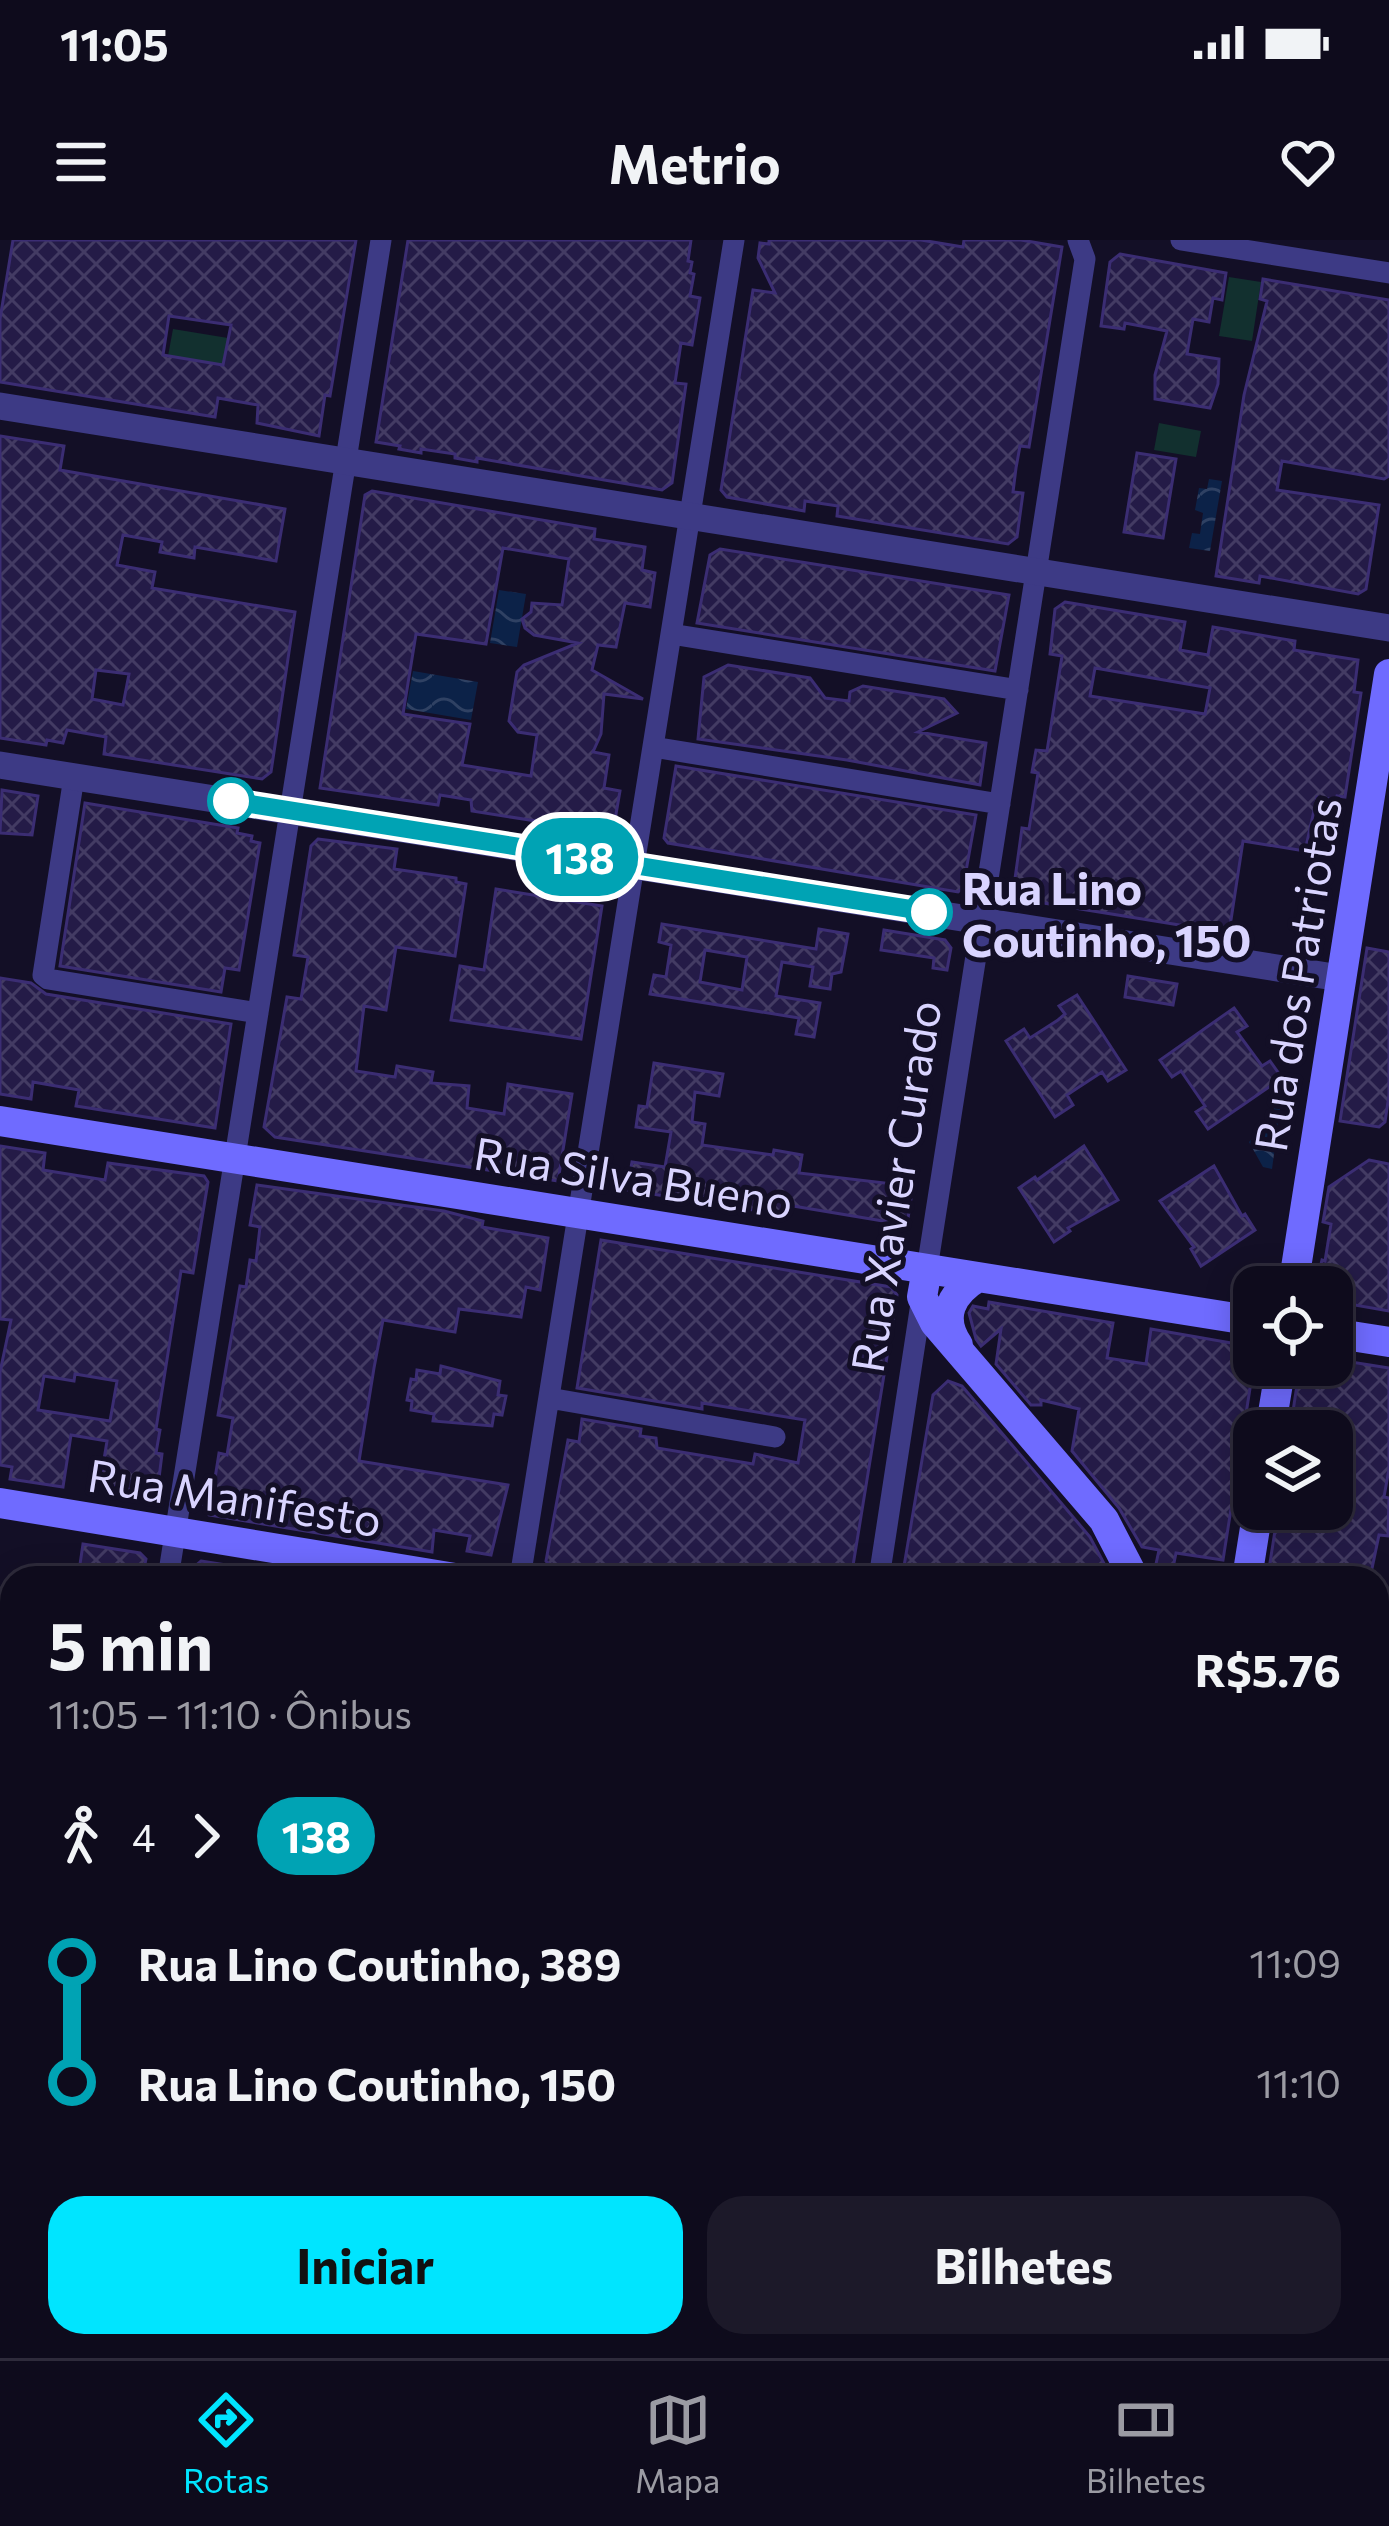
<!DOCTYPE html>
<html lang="pt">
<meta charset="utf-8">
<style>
body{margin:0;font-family:Commissioner,sans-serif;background:#1c1929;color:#f1f3f6;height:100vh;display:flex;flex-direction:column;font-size:45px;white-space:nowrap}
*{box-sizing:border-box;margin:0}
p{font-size:39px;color:#9b9ba3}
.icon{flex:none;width:66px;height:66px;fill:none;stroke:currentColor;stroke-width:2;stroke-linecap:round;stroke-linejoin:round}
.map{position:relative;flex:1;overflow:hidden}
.side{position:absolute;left:0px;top:1326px;width:1389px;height:792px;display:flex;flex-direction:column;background:#0e0b1c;border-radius:36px 36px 0 0;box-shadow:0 6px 30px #0003,0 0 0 3px #2e2b3b}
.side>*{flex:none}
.badge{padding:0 24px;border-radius:39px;font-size:42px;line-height:78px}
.controls{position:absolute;left:1233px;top:1026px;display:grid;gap:24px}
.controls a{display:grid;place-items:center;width:120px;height:120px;border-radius:24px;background:#0e0b1c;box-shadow:0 6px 30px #0003,0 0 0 3px #2e2b3b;font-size:60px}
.map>.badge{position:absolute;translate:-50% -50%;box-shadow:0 0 0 6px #fff}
.legs{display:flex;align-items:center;gap:18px;height:132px;padding:0 48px;font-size:39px}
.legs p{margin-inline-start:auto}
.summary{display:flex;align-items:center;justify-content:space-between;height:204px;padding:0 48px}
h1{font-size:66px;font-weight:700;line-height:90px}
.button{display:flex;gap:24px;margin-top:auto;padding:24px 48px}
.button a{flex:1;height:138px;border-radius:36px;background:#00e5ff;color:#111;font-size:48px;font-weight:700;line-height:138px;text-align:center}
.button a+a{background:#1c1929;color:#f1f3f6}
ul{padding:0 48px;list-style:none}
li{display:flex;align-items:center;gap:42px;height:120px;font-size:45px}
li i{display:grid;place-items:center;width:18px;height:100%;margin:0 15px;background:currentColor}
li i::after{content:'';width:30px;height:30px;margin:-15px;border:9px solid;border-radius:50%;background:#0e0b1c}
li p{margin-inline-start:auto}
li:first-child i{background:linear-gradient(#0000 50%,currentColor 0)}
li:last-child i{background:linear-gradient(currentColor 50%,#0000 0)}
.status{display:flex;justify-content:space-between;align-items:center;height:84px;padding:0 60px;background:#0e0b1c;direction:ltr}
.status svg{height:33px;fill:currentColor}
header{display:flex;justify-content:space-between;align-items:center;height:156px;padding:0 48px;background:#0e0b1c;font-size:54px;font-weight:700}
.tab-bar{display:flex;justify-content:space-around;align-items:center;height:168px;border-top:3px solid #2e2b3b;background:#0e0b1c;font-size:33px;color:#9b9ba3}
.tab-bar a{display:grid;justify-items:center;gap:6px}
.tab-bar .on{color:#00e5ff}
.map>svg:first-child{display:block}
</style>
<div class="status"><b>11:05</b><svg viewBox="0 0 49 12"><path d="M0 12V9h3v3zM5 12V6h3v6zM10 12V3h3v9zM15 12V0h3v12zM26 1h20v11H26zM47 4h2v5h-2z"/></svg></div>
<header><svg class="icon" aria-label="menu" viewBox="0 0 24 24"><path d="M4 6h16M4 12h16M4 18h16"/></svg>Metrio<svg class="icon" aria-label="heart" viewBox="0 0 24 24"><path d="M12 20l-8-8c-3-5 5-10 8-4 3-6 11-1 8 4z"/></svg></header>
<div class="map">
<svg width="1389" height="2118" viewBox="0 0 1389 2118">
<defs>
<pattern id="water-waves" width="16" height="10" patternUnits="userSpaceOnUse" patternTransform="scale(3)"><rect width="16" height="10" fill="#0c2248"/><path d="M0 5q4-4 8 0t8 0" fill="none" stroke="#2f4163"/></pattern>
<pattern id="building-cross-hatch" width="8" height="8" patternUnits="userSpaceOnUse" patternTransform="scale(3)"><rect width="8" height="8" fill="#241b47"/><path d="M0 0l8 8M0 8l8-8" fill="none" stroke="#433b63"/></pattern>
</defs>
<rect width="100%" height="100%" fill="#130f26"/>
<path fill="#12302f" d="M1229,37l32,5 -9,59 -33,-5z
M173,89l55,9 -5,27 -55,-9z
M1159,183l42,8 -5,26 -42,-7z"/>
<path fill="url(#water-waves)" d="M1209,239l13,2 -12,70 -21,-3 3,-15 8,1 3,-21 -8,-3 4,-22 8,1z
M499,350l27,4 -9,53 -27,-4z
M413,431l65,11 -7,38 -65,-11z
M1274,868l6,1 -8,60 -9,-2 -14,-25 23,-25z"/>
<path fill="url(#building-cross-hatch)" stroke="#3b2d73" stroke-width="3" fill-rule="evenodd" d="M13,0h343l-26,156 -5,-1 -6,41 -62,-13 1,-18 -40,-7 -3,19 -215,-35v-63zM169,76l62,9 -8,40 -60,-10z
M408,0h283l-3,21 4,1 -2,11 4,1 -4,22 10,2 -8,47 -11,-2 -6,40 11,1 -14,99 -10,7 -185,-32v4l-22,-4v-4l-34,-5v4l-22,-4 1,-3 -24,-4z
M769,0h152l42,7 1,-7h57l41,7 -33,200 -9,-1 -4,22 -3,24 10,1 -6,44 -9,7 -171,-28 1,-10 -33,-5 -1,10 -77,-14 -6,-7 32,-200 22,3 -17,-35 2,-15 9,1z
M1120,14l106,19 -4,27 -9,-2 -4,24 -16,-3 -6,35 32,5 -1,25 -8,24 -55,-9v-24l12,-44 -42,-8 -1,6 -23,-3 9,-64z
M1263,39l126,21v176l-5,3 -102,-18 -5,29 102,15 -13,84 -8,5 -98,-18 -1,7 -43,-7 28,-181 23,-94 -7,-2z
M0,196l64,10 -4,24 225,39 -9,52 -81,-14 -1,11 -34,-6 2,-10 -39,-7 -6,30 38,7 -3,16 143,24 -24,160 -9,7 -158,-25 2,-17 -39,-7 -4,13 -16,-3 -1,5 -46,-7zM96,430l33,4 -6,31 -31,-6z
M1137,213l39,6 -13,79 -39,-6z
M372,251l223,38 -1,10 51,8 -3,23 13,3 -5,34 -25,-4 -9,44 -18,-2 -6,25 51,29 -39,-5 -3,40 -8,18 16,3 -5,33 16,3 -6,35 -8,6 -134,-21 -1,-11 -31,-5 -2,10 -118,-17 45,-293zM503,308l66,11 -7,46 -30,-2 -1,9 -9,7 3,9 9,7 44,8 -54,22 -7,7 -8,49 9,11 19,3 -6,41 -69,-11 8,-41 -67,-10 13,-80 70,10z
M720,309l289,46 -14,76 -298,-48 13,-68z
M1065,362l120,20 -5,28 28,5 5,-28 82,14 -1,9 64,10 -4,32 7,1 -16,104 -8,-1 -1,4 -19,-3 -12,54 -62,-10 -14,92 -210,-34 -6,-6 9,-65 7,1 9,-56 -6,-1 4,-22 11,1 15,-95 -12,-2 5,-45zM1095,428l115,20 -5,26 -115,-18z
M728,425l82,13 15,20 24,3 1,-9 13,-6 81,13 13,14 -39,19 68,11 -6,42 -133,-25 -149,-21 6,-62z
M676,526l300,49 -13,73 -5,4 -290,-49 -4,-5z
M2,550l36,6 -6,39 -32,-2z
M85,563l153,25 -1,5 15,3 -1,5 9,2 -21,127 -14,-2 -4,24 -161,-26z
M318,599l79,10 -3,20 62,9v4l10,2 -11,72 -59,-9 -10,63 -22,-4 -8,65 39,6 2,-11 36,6 -2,11 38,3 -2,22 37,6 4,-30 64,10 -14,87 -283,-44 -11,-10 23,-130 14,2 7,-42 -14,-2 17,-109z
M496,649l106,17 -21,133 -130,-19 9,-54 24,4z
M662,684l154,25 3,-20 29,5 -7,38 -9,2 -2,15 -20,-3 3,-19 -31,-5 -6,34 44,7 -6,34 -18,-3 3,-16 -149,-24 4,-19 12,2 5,-32 -12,-3zM705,710l42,7 -5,33 -42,-8z
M884,690l61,10 6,8 -4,22 -14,-2 1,-10 -53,-8z
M1367,708l22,4v143l-4,27 -6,5 -39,-6z
M1128,736l49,8 -4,21 -48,-8z
M0,738l31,5 15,11 185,30 -16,104 -139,-22 3,-16 -46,-8 -2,17 -31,-5z
M1077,755l49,75 -18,11 -6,-9 -26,17 -9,6 6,10 -18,12 -49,-76 18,-12 6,9 28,-18 7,-6 -6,-8z
M1234,768l13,18 -10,6 25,34 8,-5 12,17 -74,51 -12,-17 9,-6 -24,-35 -9,6 -12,-17z
M654,823l69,11 -4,22 -24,-4 -3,30 13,2 -3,21 71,10 1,-5 28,5 -3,18 103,12 -1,6 11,1 -5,33 -120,-20 -2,10 -158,-25 5,-28 33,5 6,-35 -35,-5 3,-21 8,1z
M0,906l45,7 -2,17 62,10 3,-17 96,13 4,6 -15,91 -12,-2 -25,158 4,1 -4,23 6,1 -5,40 -57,-10 7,-43 -36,-6 -8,52 -53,-8 2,-12 -12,-2v-93l11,-52 -11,-1zM75,1134l42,7 -7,40 -72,-11 6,-34 30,5z
M1084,906l34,54 -50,28 2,3 -16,11 -35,-54 16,-11 2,3z
M1369,920l20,4v147l-57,-10v-14h-19l3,-20 4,1 2,-8 3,1 6,-37 -8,-2 6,-35z
M1214,926l28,50 3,-2 10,16 -54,36 -10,-17 3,-2 -34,-46z
M257,945l187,26 39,10 -1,6 66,11 -8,52 -14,-3 -5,30 -62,-8 -4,23 -72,-12 -9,48 -15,93 149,24 -17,70 -24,-4 3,-15 -36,-6 -2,22 -223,-37 -5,-10 3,-15 6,1 6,-38 8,2 6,-37 -15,-3 22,-129 6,1 4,-27 6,1 4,-34 -10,-2z
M601,1000l290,47 6,8 -46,283h-245l-52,-8 -8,-9 22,-121 11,2 3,-23 59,10 -1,7 16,2 1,10 96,16 2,-10 43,9 7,-43 -103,-17v6l-125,-21z
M989,1062l124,21 -6,35 39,6 5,-35 98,17 5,17 -31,197 -47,-7 -5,25h-18l6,-28 -17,-3 -23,-39 -47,-57 7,-42 -38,-9v5h-10l-35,-41 5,-35 -20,17 -5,-7 -7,-26 4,-7 15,3z
M1332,1119l57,9v101l-5,28 5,1 -1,38 -9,-1 -9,43h-92l1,-8 -10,-1 8,-51 9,1 1,-10h45v-78h-42l10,-66h32z
M441,1126l59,15 -2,14 8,1 -4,19 -8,-1 -2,12 -59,-5 1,-7 -23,-4 1,-9 -5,-1 4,-21 5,1 1,-10 23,4z
M948,1141l14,5 100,118 28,33 18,34 -12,-3 -1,10h-193l31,-183z
M83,1304l57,9 6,6 -4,19h-64z
M201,1321l51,8v9h-60l2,-11z"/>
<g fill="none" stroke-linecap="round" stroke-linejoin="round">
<path stroke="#3d3a85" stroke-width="21" d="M1181,0l208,33
M671,394l347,56
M653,507l347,57
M74,537l-31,198 5,4 210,34
M927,1029l158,-1010 -7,-19
M549,1158l226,39
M168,1338l213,-1338
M520,1338l214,-1338
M879,1338l43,-281
M0,1623l12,2
M167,2106l2,12
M949,2106l2,12
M1285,2106l2,12
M471,2118l63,-12"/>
<path stroke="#3d3a85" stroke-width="27" d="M0,166l1389,222
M0,525l1340,213"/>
<path stroke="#6f6bff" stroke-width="30" d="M0,881l1254,200
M927,1029l-5,28 13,26 169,197 30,58
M1293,1047l96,-613
M1332,1093l57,9
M958,1105c-19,-28 -7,-52 20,-68
M1270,1191l11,-66
M0,1263l455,75
M1247,1338l11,-69
M1377,1462l12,-1
M1310,2106l2,12
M1336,2106l2,12"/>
<path stroke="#e055d1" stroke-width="33" d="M1377,1797l12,4
M0,1821l12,-4
M1377,1943l12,-4
M0,1949l12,-2
M0,2007l12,-5
M1368,2106l2,12"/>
</g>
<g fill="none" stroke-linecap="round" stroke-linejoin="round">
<g stroke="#fff" stroke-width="27">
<path id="line-1" d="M231,561l698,111"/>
</g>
<use href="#line-1" stroke="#00a3b4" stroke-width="18"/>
</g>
<g fill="#fff" stroke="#00a3b4" stroke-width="6">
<circle cx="231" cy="561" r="21"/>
<circle cx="929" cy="672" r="21"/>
</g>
<g text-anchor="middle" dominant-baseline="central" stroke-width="10" stroke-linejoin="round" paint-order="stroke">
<g font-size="45" font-weight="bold" fill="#d9d4ff" stroke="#130f26" text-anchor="start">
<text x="962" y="646">Rua Lino<tspan x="962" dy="52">Coutinho, 150</tspan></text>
</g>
<g font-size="45" fill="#d9d4ff" stroke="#130f26">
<text transform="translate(1296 734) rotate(-81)">Rua dos Patriotas</text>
<text transform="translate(634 936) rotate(9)">Rua Silva Bueno</text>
<text transform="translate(894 946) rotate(-81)">Rua Xavier Curado</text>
<text transform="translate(235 1256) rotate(9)">Rua Manifesto</text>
</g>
</g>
</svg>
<div class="controls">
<a><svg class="icon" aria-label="locate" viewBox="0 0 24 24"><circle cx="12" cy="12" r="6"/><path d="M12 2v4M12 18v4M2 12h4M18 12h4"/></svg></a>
<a><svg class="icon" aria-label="layers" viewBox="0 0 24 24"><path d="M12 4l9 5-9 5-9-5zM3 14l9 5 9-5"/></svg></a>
</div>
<b class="badge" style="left:580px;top:617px;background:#00a3b4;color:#fff">138</b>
<section class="side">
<div class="summary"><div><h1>5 min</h1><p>11:05 – 11:10 · Ônibus</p></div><b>R$5.76</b></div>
<div class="legs"><svg class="icon" aria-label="walk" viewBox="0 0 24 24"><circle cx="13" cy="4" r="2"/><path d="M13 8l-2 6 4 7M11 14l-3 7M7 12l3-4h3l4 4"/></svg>4<svg class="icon" aria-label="forward" viewBox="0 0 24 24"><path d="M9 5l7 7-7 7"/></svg><b class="badge" style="background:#00a3b4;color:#fff">138</b></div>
<ul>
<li><i style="color:#00a3b4"></i><b>Rua Lino Coutinho, 389</b><p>11:09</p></li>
<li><i style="color:#00a3b4"></i><b>Rua Lino Coutinho, 150</b><p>11:10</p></li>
</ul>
<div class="button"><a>Iniciar</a><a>Bilhetes</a></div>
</section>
</div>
<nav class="tab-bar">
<a class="on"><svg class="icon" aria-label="directions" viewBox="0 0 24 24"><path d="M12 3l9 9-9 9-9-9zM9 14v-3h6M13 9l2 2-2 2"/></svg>Rotas</a>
<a><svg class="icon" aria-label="map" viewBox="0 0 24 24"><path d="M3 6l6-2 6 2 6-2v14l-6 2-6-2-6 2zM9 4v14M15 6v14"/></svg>Mapa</a>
<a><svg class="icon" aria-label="tickets" viewBox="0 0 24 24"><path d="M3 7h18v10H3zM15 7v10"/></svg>Bilhetes</a>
</nav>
